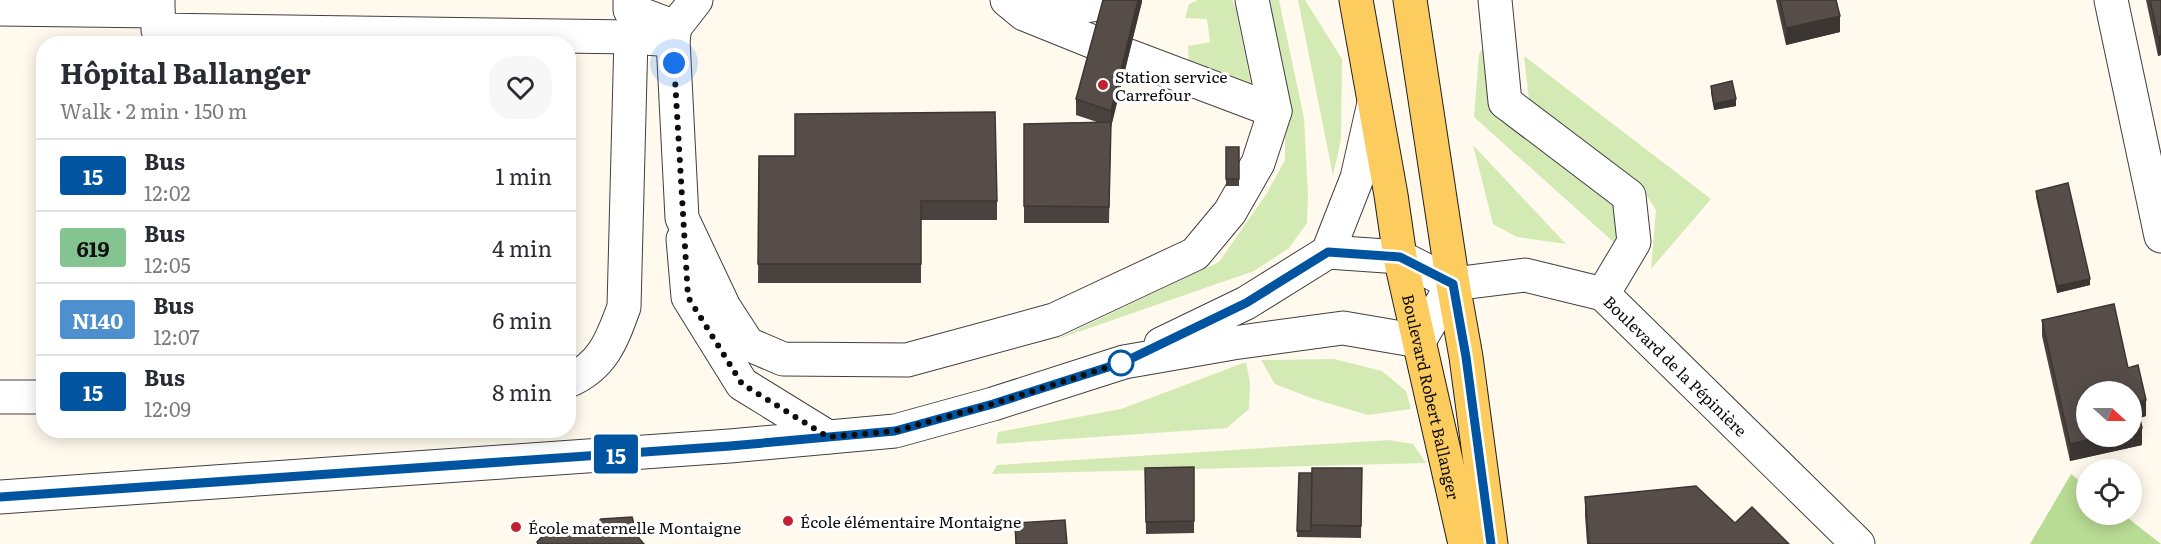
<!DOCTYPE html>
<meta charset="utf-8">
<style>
body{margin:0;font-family:Literata,serif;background:#f7f7f7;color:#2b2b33;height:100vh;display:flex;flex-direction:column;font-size:22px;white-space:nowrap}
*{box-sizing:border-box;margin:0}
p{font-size:20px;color:#7c7c81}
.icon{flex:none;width:33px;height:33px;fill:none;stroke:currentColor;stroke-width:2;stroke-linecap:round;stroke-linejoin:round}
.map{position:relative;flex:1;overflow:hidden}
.side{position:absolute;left:36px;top:36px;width:540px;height:402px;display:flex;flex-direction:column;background:#fff;border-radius:24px;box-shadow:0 3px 15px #0003}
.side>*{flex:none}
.badge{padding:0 12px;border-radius:4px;font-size:21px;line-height:39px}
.needle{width:39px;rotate:111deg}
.buttons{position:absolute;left:2076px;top:381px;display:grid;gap:12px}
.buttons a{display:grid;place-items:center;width:66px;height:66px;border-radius:50%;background:#fff;box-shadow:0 3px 15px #0003;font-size:30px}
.you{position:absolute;width:30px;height:30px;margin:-15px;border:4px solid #fff;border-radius:50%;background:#1a73e8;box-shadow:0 0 0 9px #1a73e833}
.map>.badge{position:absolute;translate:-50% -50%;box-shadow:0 0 0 3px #fff}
.round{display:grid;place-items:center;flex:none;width:63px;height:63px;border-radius:24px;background:#f7f7f7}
.head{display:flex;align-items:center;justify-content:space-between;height:102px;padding:0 24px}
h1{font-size:28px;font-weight:700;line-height:45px}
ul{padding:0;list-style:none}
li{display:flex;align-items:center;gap:18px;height:72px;padding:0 24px;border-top:2px solid #e1e1e2}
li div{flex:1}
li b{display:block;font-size:22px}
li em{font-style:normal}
li .badge{min-width:66px;font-weight:700;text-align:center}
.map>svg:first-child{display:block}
</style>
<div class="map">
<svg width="2161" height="544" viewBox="0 0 2161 544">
<rect width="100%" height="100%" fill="#fffaed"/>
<path fill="#d4eab5" d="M1198,0h34l4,10 19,94 -66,-38 -1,-20 22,-4 -3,-23 -22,-1 4,-14z
M1261,0h18l25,118 4,76 -1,29 -18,25 -35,23 -199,69 164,-78 48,-69 18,-33v-45z
M1298,0h7l37,59 -1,80 -8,37z
M1488,42l18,79 27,24 85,53 2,50 -146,-131 5,-63z
M1524,56l187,143 -60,70 5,-59 -20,-31 -106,-71z
M1473,145l93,99 -49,-7 -24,-13z
M1334,359l48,12 24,20 5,18 -43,6 -54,-16 -39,-15 -14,-24z
M1246,362l4,21 -1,26 -22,19 -231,16 2,-12 123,-23z
M1389,440l24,4 13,19 -434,11 5,-9z"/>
<path fill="#b9dc94" d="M2071,474l15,12v28l38,1 37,29h-131z"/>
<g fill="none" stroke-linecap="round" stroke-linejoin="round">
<g stroke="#404040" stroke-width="35">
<g id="minor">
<path d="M158,0v30l473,7 42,3"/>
<path d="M630,0v10l45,17"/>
<path d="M696,0l-21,27 -2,13 9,178 42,89 24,37 35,15 124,1 147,-40 141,-66 35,-42 28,-49 17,-52 -23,-111"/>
<path d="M1007,0l17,14 72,29"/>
<path d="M1495,0l10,102 124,94 5,46 -31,52"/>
<path d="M2111,0l50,236"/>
<path d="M0,9l158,2"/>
<path d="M1026,14l81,-11"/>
<path d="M1129,56l146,55"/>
<path d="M683,239l5,58 54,87 86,53"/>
<path d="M1328,252l29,-74 17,-75"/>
<path id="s1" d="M1453,284l72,-9 78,19 255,250"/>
<path d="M1161,344l85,-41 82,-51 72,5 53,27"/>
<path d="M568,381c35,-15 44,-41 56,-74l7,-270"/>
<path d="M0,397h44"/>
<path d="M0,497l730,-51 165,-15 98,-27 131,-42 109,-19 110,-15 76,13 34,-57"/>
</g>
</g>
<g stroke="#1e1e1e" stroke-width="35">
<g id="major">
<path id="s2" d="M1356,0l35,195 9,62 65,287"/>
<path d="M1410,0l43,284 13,73 25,187"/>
</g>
</g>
<use href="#minor" stroke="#fff" stroke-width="33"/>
<use href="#major" stroke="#fccc5f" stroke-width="33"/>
</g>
<path fill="#4a423f" d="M1142,0l-31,127 -2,96h-85v-99l73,-2 -21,-7v-16z
M1776,0h60l4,32 -54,13z
M2146,0h15v55l-3,1z
M1711,86l25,20 -22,4 -3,-17z
M1226,147h13v39h-13z
M759,156l238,45v19h-76v63h-163z
M2036,191l54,94 -33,8 -21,-96z
M2042,320l86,48 18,48 -6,2 2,27 -72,16 -28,-125z
M1194,467v66l-48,1 -1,-66z
M1362,468l-1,70 -64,-1 2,-64h13z
M1585,497l150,26 54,21h-202l-2,-28z"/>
<path fill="#3c3633" d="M1138,0h4v2l-31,125v-16z
M1840,16v16l-54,13v-17z
M2158,36h3v19l-3,1z
M1736,99v7l-22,4v-6z
M2090,279v6l-33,8v-7z
M2146,400v16l-10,3v-17z
M2142,428v17l-72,16v-17l34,-8h28v-5z"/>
<path fill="#564d49" stroke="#3c3633" stroke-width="1.5" d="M1103,0h35l-27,111 -35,-12z
M1780,0h56l4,16 -54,12z
M2150,0h11v36h-3z
M1732,81l4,18 -22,5 -3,-18z
M995,112l2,89h-76v63h-163l1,-108h36v-42z
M1111,122l-2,85 -85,-1v-82z
M1226,147h13v32h-13z
M2068,183l22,96 -33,7 -21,-95z
M2114,304l14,64 10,-3 8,35 -10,2 6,26 -10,3v-39h-46v44h18l-34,8 -28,-124z
M1194,467v54l-48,1 -1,-54z
M1312,468h50l-1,58 -50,-1z
M1299,473h13l-1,58h-14z
M1696,486l39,37 17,-16 37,37h-200l-4,-47z
M632,517l6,20 6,7h-106l-1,-2 16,-17 22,6 18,-4 8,-8z
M1065,520l2,24h-51l-1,-21z"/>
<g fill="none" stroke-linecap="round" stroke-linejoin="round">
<g stroke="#fff" stroke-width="14">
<path id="line" d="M0,497l730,-51 165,-15 98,-27 131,-42 122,-59 82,-51 72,5 53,27 13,73 25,187"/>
</g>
<use href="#line" stroke="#0054a0" stroke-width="9"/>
<path stroke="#0d0d0d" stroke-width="6" stroke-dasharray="0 10.8" d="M674,63l14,234 54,87 86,53 67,-6 98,-27 131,-42 -3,1"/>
</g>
<g fill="#c12133" stroke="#fff" stroke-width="2">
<circle cx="1103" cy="85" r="6"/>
<circle cx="788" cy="521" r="6"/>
<circle cx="516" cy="527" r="6"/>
</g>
<circle fill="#fff" stroke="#0054a0" stroke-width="3" cx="1121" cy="363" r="12"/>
<g text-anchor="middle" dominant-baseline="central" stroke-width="6" stroke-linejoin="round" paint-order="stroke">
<g font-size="16" fill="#0d0d0d" stroke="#fff" text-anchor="start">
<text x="1115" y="76">Station service<tspan x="1115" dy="18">Carrefour</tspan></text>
<text x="800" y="521">École élémentaire Montaigne</text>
<text x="528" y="527">École maternelle Montaigne</text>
</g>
<g font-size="16" fill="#0d0d0d" stroke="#fff">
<text stroke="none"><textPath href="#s1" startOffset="255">Boulevard de la Pépinière</textPath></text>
<text stroke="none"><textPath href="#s2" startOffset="404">Boulevard Robert Ballanger</textPath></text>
</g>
</g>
</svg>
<div class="buttons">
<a><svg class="needle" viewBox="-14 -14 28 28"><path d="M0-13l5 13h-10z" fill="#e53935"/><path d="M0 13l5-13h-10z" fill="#7c7c81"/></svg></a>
<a><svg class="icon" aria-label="locate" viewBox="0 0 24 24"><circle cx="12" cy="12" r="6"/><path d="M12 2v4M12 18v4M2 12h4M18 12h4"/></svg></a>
</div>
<div class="you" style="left:674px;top:63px"></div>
<b class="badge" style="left:616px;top:454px;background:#0054a0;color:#fff">15</b>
<section class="side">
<div class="head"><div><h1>Hôpital Ballanger</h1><p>Walk · 2 min · 150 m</p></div><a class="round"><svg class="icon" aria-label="heart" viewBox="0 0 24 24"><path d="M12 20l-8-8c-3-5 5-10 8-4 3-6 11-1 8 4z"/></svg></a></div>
<ul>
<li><span class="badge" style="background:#0054a0;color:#fff">15</span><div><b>Bus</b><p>12:02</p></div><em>1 min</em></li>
<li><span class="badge" style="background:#83c491;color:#111">619</span><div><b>Bus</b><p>12:05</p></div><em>4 min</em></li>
<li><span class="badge" style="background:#4d90cd;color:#fff">N140</span><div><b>Bus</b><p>12:07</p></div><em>6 min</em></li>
<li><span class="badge" style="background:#0054a0;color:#fff">15</span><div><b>Bus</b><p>12:09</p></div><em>8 min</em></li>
</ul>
</section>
</div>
